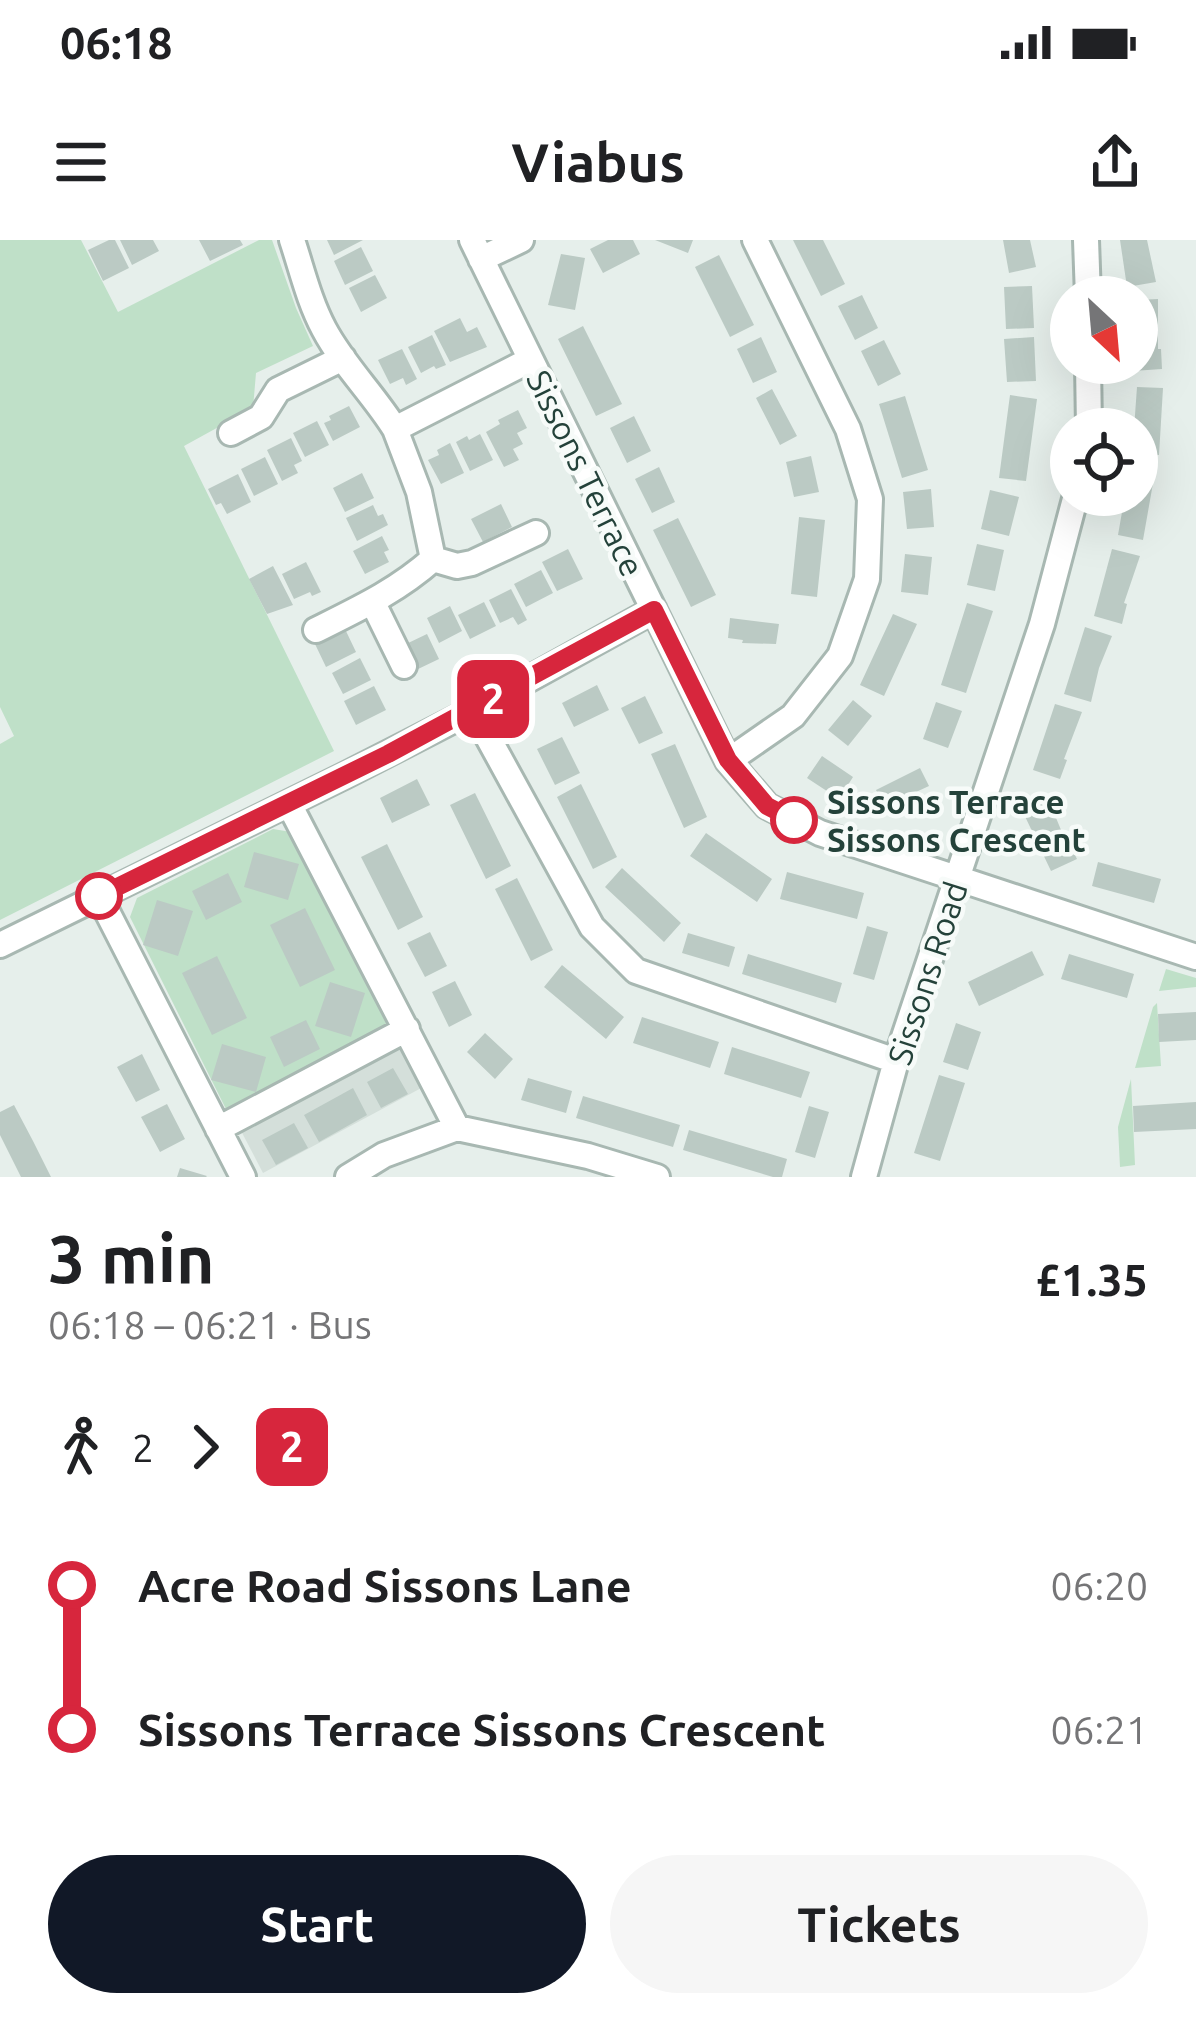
<!DOCTYPE html>
<meta charset="utf-8">
<style>
body{margin:0;font-family:Ubuntu,sans-serif;background:#f6f6f6;color:#202124;height:100vh;display:flex;flex-direction:column;font-size:45px;white-space:nowrap}
*{box-sizing:border-box;margin:0}
p{font-size:39px;color:#757577}
.icon{flex:none;width:66px;height:66px;fill:none;stroke:currentColor;stroke-width:2;stroke-linecap:round;stroke-linejoin:round}
.map{position:relative;height:937px;overflow:hidden}
.sheet{display:flex;flex-direction:column;background:#fff;flex:1}
.sheet>*{flex:none}
.badge{padding:0 24px;border-radius:18px;font-size:42px;line-height:78px}
.needle{width:78px;rotate:154deg}
.buttons{position:absolute;left:1050px;top:36px;display:grid;gap:24px}
.buttons a{display:grid;place-items:center;width:108px;height:108px;border-radius:50%;background:#fff;box-shadow:0 12px 48px #0002;font-size:60px}
.map>.badge{position:absolute;translate:-50% -50%;box-shadow:0 0 0 6px #fff}
.legs{display:flex;align-items:center;gap:18px;height:132px;padding:0 48px;font-size:39px}
.legs p{margin-inline-start:auto}
.head{display:flex;align-items:center;justify-content:space-between;height:204px;padding:0 48px}
h1{font-size:66px;font-weight:600;line-height:90px}
.cta{display:flex;gap:24px;margin-top:auto;padding:24px 48px}
.cta a{flex:1;height:138px;border-radius:72px;background:#111827;color:#fff;font-size:48px;font-weight:600;line-height:138px;text-align:center}
.cta a+a{background:#f6f6f6;color:#202124}
ul{padding:0 48px;list-style:none}
li{display:flex;align-items:center;gap:42px;height:144px;font-size:45px}
li i{display:grid;place-items:center;width:18px;height:100%;margin:0 15px;background:currentColor}
li i::after{content:'';width:30px;height:30px;margin:-15px;border:9px solid;border-radius:50%;background:#fff}
li p{margin-inline-start:auto}
li:first-child i{background:linear-gradient(#0000 50%,currentColor 0)}
li:last-child i{background:linear-gradient(currentColor 50%,#0000 0)}
.status{display:flex;justify-content:space-between;align-items:center;height:84px;padding:0 60px;background:#fff;direction:ltr}
.status svg{height:33px;fill:currentColor}
header{display:flex;justify-content:space-between;align-items:center;height:156px;padding:0 48px;background:#fff;font-size:54px;font-weight:600}
.map>svg:first-child{display:block}
</style>
<div class="status"><b>06:18</b><svg viewBox="0 0 49 12"><path d="M0 12V9h3v3zM5 12V6h3v6zM10 12V3h3v9zM15 12V0h3v12zM26 1h20v11H26zM47 4h2v5h-2z"/></svg></div>
<header><svg class="icon" aria-label="menu" viewBox="0 0 24 24"><path d="M4 6h16M4 12h16M4 18h16"/></svg>Viabus<svg class="icon" aria-label="share" viewBox="0 0 24 24"><path d="M12 15V3M7 8l5-5 5 5M5 13v7h14v-7"/></svg></header>
<div class="map">
<svg width="1196" height="937" viewBox="0 0 1196 937">
<rect width="100%" height="100%" fill="#e6efeb"/>
<path fill="#d4dfda" d="M401,801l24,45 -162,87 -24,-46z"/>
<path fill="#bfe0c8" d="M0,0h81l37,72 141,-72h13l24,68 17,38 -57,27 -3,35 -69,38 150,305 -334,169v-176l14,-8 -14,-29z
M273,589l18,3 98,191 -162,88 -97,-194 7,-19z
M1166,729l30,9v9l-37,4z
M1157,763l4,63 -26,2 18,-61z
M1131,839l4,86 -15,2 -2,-40z"/>
<path fill="#bbcac4" d="M109,0h6l14,28 -26,13 -15,-31z
M120,0h33l6,11 -27,14z
M199,0h41l3,5 -33,16z
M327,0h36l-29,15z
M608,0h25l7,14 -37,19 -13,-24z
M655,0h38l-5,13z
M793,0h30l22,44 -24,12z
M1003,0h27l6,27 -27,6z
M1120,0h27l9,42 -29,5z
M361,7l12,24 -28,14 -11,-24z
M561,14l24,4 -10,52 -27,-5z
M719,15l35,70 -24,12 -35,-70z
M375,35l12,23 -26,14 -12,-24z
M1032,46l2,42 -28,1 -2,-42z
M862,55l16,33 -23,12 -17,-34z
M1158,59v50h3l1,20 -29,2v-8h4v-63z
M460,78l7,14 10,-5 10,20 -37,15 -16,-31z
M583,86l39,78 -26,12 -38,-77z
M432,95l14,30 -10,4 -2,-3 -13,7 -13,-26z
M761,97l16,35 -24,11 -16,-34z
M1034,97l2,44 -29,1 -3,-43z
M884,100l17,34 -23,12 -17,-35z
M402,109l15,30 -11,6 -3,-7 -13,6 -12,-24z
M1137,147l26,1 -4,67 -22,-1v-25h-3z
M772,149l25,47 -17,9 -24,-47z
M1010,155l27,4 -11,82 -27,-3z
M905,156l23,74 -26,8 -23,-74z
M349,166l11,21 -27,14 -9,-18 7,-3 -2,-4z
M518,170l9,18 -10,5 6,11 -10,5 6,11 -15,7 -18,-35 14,-8 -2,-4z
M634,176l17,35 -24,12 -17,-35z
M317,181l12,24 -24,12 -12,-24z
M480,194l13,26 -23,11 -14,-29 11,-6 2,4z
M291,198l11,23 -8,4 4,8 -16,8 -15,-31z
M450,203l14,30 -23,11 -13,-24 11,-5 -2,-5z
M811,216l8,36 -25,5 -8,-35z
M265,217l13,27 -24,12 -13,-27z
M659,227l16,35 -23,11 -17,-34z
M1137,229l18,3 -12,68 -25,-5 7,-40h12z
M362,233l12,25 -29,14 -12,-24z
M238,234l13,28 -24,12 -6,-11 -5,2 -8,-16z
M931,249l3,38 -27,2 -4,-37z
M990,250l29,7 -10,39 -28,-7z
M501,264l11,23 -29,15 -12,-23z
M373,265l5,11 5,-2 5,11 -31,16 -11,-23z
M799,277l26,3 -8,77 -26,-3z
M678,278l38,77 -25,12 -38,-77z
M382,296l7,14 -5,2 5,10 -24,12 -12,-23z
M977,304l27,6 -9,41 -28,-6z
M568,309l15,30 -26,12 -15,-29z
M1112,309l28,7 -16,47 3,1 -5,20 -28,-8z
M905,314l27,3 -4,38 -27,-3z
M306,322l15,30 -9,4 -2,-4 -16,7 -12,-25z
M273,326l20,39 -26,9 -18,-35z
M541,330l12,23 -27,14 -12,-23z
M511,349l16,31 -9,5 -5,-8 -13,6 -11,-23z
M484,362l12,24 -26,13 -12,-24z
M967,363l26,8 -27,82 -25,-8z
M450,366l12,25 -23,12 -12,-25z
M893,374l24,10 -33,72 -24,-11z
M730,378l49,6 -3,20 -34,-1 1,-3 -15,-2z
M1085,387l27,9 -13,32 -8,34 -27,-8z
M345,389l11,23 -30,15 -11,-23z
M427,394l12,25 -23,11 -12,-25z
M360,418l11,22 -28,14 -11,-21z
M597,445l12,25 -35,17 -12,-24z
M374,446l12,24 -30,15 -12,-24z
M645,456l18,37 -24,11 -18,-36z
M853,460l19,16 -24,30 -20,-16z
M936,462l26,9 -14,37 -25,-9z
M1055,464l27,8 -18,47 3,1 -7,19 -27,-9z
M562,497l18,36 -25,12 -18,-36z
M675,504l32,73 -23,11 -33,-74z
M822,516l31,21 -14,22 -32,-21z
M920,528l9,18 -13,6 2,3 -33,13 -9,-18z
M417,539l13,26 -38,18 -12,-25z
M581,544l36,73 -24,12 -36,-72z
M475,553l36,73 -25,13 -36,-74z
M1047,556l19,46 2,-1 9,18 -26,12 -30,-63z
M706,593l66,46 -15,23 -67,-46z
M387,604l36,73 -25,13 -37,-73z
M254,612l45,12 -11,36 -44,-13z
M1098,622l63,17 -7,24 -62,-17z
M622,628l59,55 -17,19 -59,-55z
M787,632l77,21 -7,26 -77,-20z
M228,633l14,29 -36,18 -14,-29z
M517,638l36,72 -22,11 -36,-72z
M157,660l36,11 -15,45 -35,-11z
M305,668l30,62 -35,17 -30,-62z
M867,686l21,6 -14,48 -21,-6z
M430,692l17,34 -22,11 -18,-34z
M688,693l47,14 -6,20 -47,-14z
M1032,711l12,24 -65,31 -11,-24z
M748,714l94,29 -6,20 -94,-29z
M1069,714l65,20 -7,24 -66,-19z
M217,716l30,62 -35,17 -30,-62z
M562,725l62,52 -18,22 -62,-52z
M455,741l17,34 -23,12 -17,-35z
M330,742l35,11 -14,44 -36,-11z
M1196,772v28l-37,2 -1,-28z
M642,777l77,25 -9,26 -77,-25z
M306,780l14,29 -36,18 -14,-30z
M956,783l25,9 -13,38 -25,-8z
M485,793l28,26 -18,20 -28,-27z
M222,804l44,13 -10,35 -45,-12z
M732,807l78,25 -9,26 -77,-24z
M142,814l18,36 -24,12 -19,-35z
M393,828l15,26 -27,14 -14,-26z
M939,835l26,8 -25,78 -26,-8z
M528,838l44,13 -6,22 -45,-13z
M353,848l14,27 -48,27 -15,-27z
M583,856l97,29 -7,22 -97,-29z
M1196,862v27l-62,3 -1,-26z
M167,864l18,35 -25,13 -19,-35z
M14,865l19,36 18,36h-30l-21,-42v-23z
M809,866l20,6 -14,46 -20,-6z
M294,883l14,25 -32,17 -14,-25z
M689,890l98,29 -5,18h-9l-90,-27z
M180,928l27,8 -1,1h-29z"/>
<g fill="none" stroke-linecap="round" stroke-linejoin="round">
<g stroke="#a8b8b2" stroke-width="30">
<path id="minor" d="M292,0c10,30 17,61 32,89 19,36 50,66 71,100
M472,0l256,521 39,45 53,27 376,124
M1086,0l2,57
M481,19l40,-19
M1088,123l1,66
M231,193l30,-16 17,-27 65,-32
M433,319l-14,-67 -24,-63 135,-69
M433,319l24,7 15,-3 64,-30
M373,363l31,63
M316,390c42,-21 81,-39 117,-71
M473,470l119,217 44,44 260,90
M728,521l65,-45 47,-60 27,-77 3,-80 -22,-70 -93,-189
M289,564l168,324
M99,656l144,281
M0,705l346,-170 127,-65 181,-100
M218,889l189,-100
M348,937l36,-22 73,-27 131,28 69,21
M864,937l32,-116 146,-437 34,-129"/>
</g>
<use href="#minor" stroke="#fff" stroke-width="24"/>
</g>
<g fill="none" stroke-linecap="round" stroke-linejoin="round">
<g stroke="#fff" stroke-width="27">
<path id="line-1" d="M99,656l289,-142 266,-144 74,150 39,46 27,14"/>
</g>
<use href="#line-1" stroke="#d7263d" stroke-width="18"/>
</g>
<g fill="#fff" stroke="#d7263d" stroke-width="6">
<circle cx="794" cy="580" r="21"/>
<circle cx="99" cy="656" r="21"/>
</g>
<g text-anchor="middle" dominant-baseline="central" stroke-width="9" stroke-linejoin="round" paint-order="stroke">
<g font-size="33" fill="#24423a" stroke="#f7fbf9">
<text transform="translate(586 233) rotate(64)">Sissons Terrace</text>
<text transform="translate(927 733) rotate(-72)">Sissons Road</text>
</g>
<g font-size="33" font-weight="bold" fill="#24423a" stroke="#f7fbf9" text-anchor="start">
<text x="827" y="561">Sissons Terrace<tspan x="827" dy="38">Sissons Crescent</tspan></text>
</g>
</g>
</svg>
<div class="buttons">
<a><svg class="needle" viewBox="-14 -14 28 28"><path d="M0-13l5 13h-10z" fill="#e53935"/><path d="M0 13l5-13h-10z" fill="#757577"/></svg></a>
<a><svg class="icon" aria-label="locate" viewBox="0 0 24 24"><circle cx="12" cy="12" r="6"/><path d="M12 2v4M12 18v4M2 12h4M18 12h4"/></svg></a>
</div>
<b class="badge" style="left:493px;top:459px;background:#d7263d;color:#fff">2</b>
</div>
<section class="sheet">
<div class="head"><div><h1>3 min</h1><p>06:18 – 06:21 · Bus</p></div><b>£1.35</b></div>
<div class="legs"><svg class="icon" aria-label="walk" viewBox="0 0 24 24"><circle cx="13" cy="4" r="2"/><path d="M13 8l-2 6 4 7M11 14l-3 7M7 12l3-4h3l4 4"/></svg>2<svg class="icon" aria-label="forward" viewBox="0 0 24 24"><path d="M9 5l7 7-7 7"/></svg><b class="badge" style="background:#d7263d;color:#fff">2</b></div>
<ul>
<li><i style="color:#d7263d"></i><b>Acre Road Sissons Lane</b><p>06:20</p></li>
<li><i style="color:#d7263d"></i><b>Sissons Terrace Sissons Crescent</b><p>06:21</p></li>
</ul>
<div class="cta"><a>Start</a><a>Tickets</a></div>
</section>
